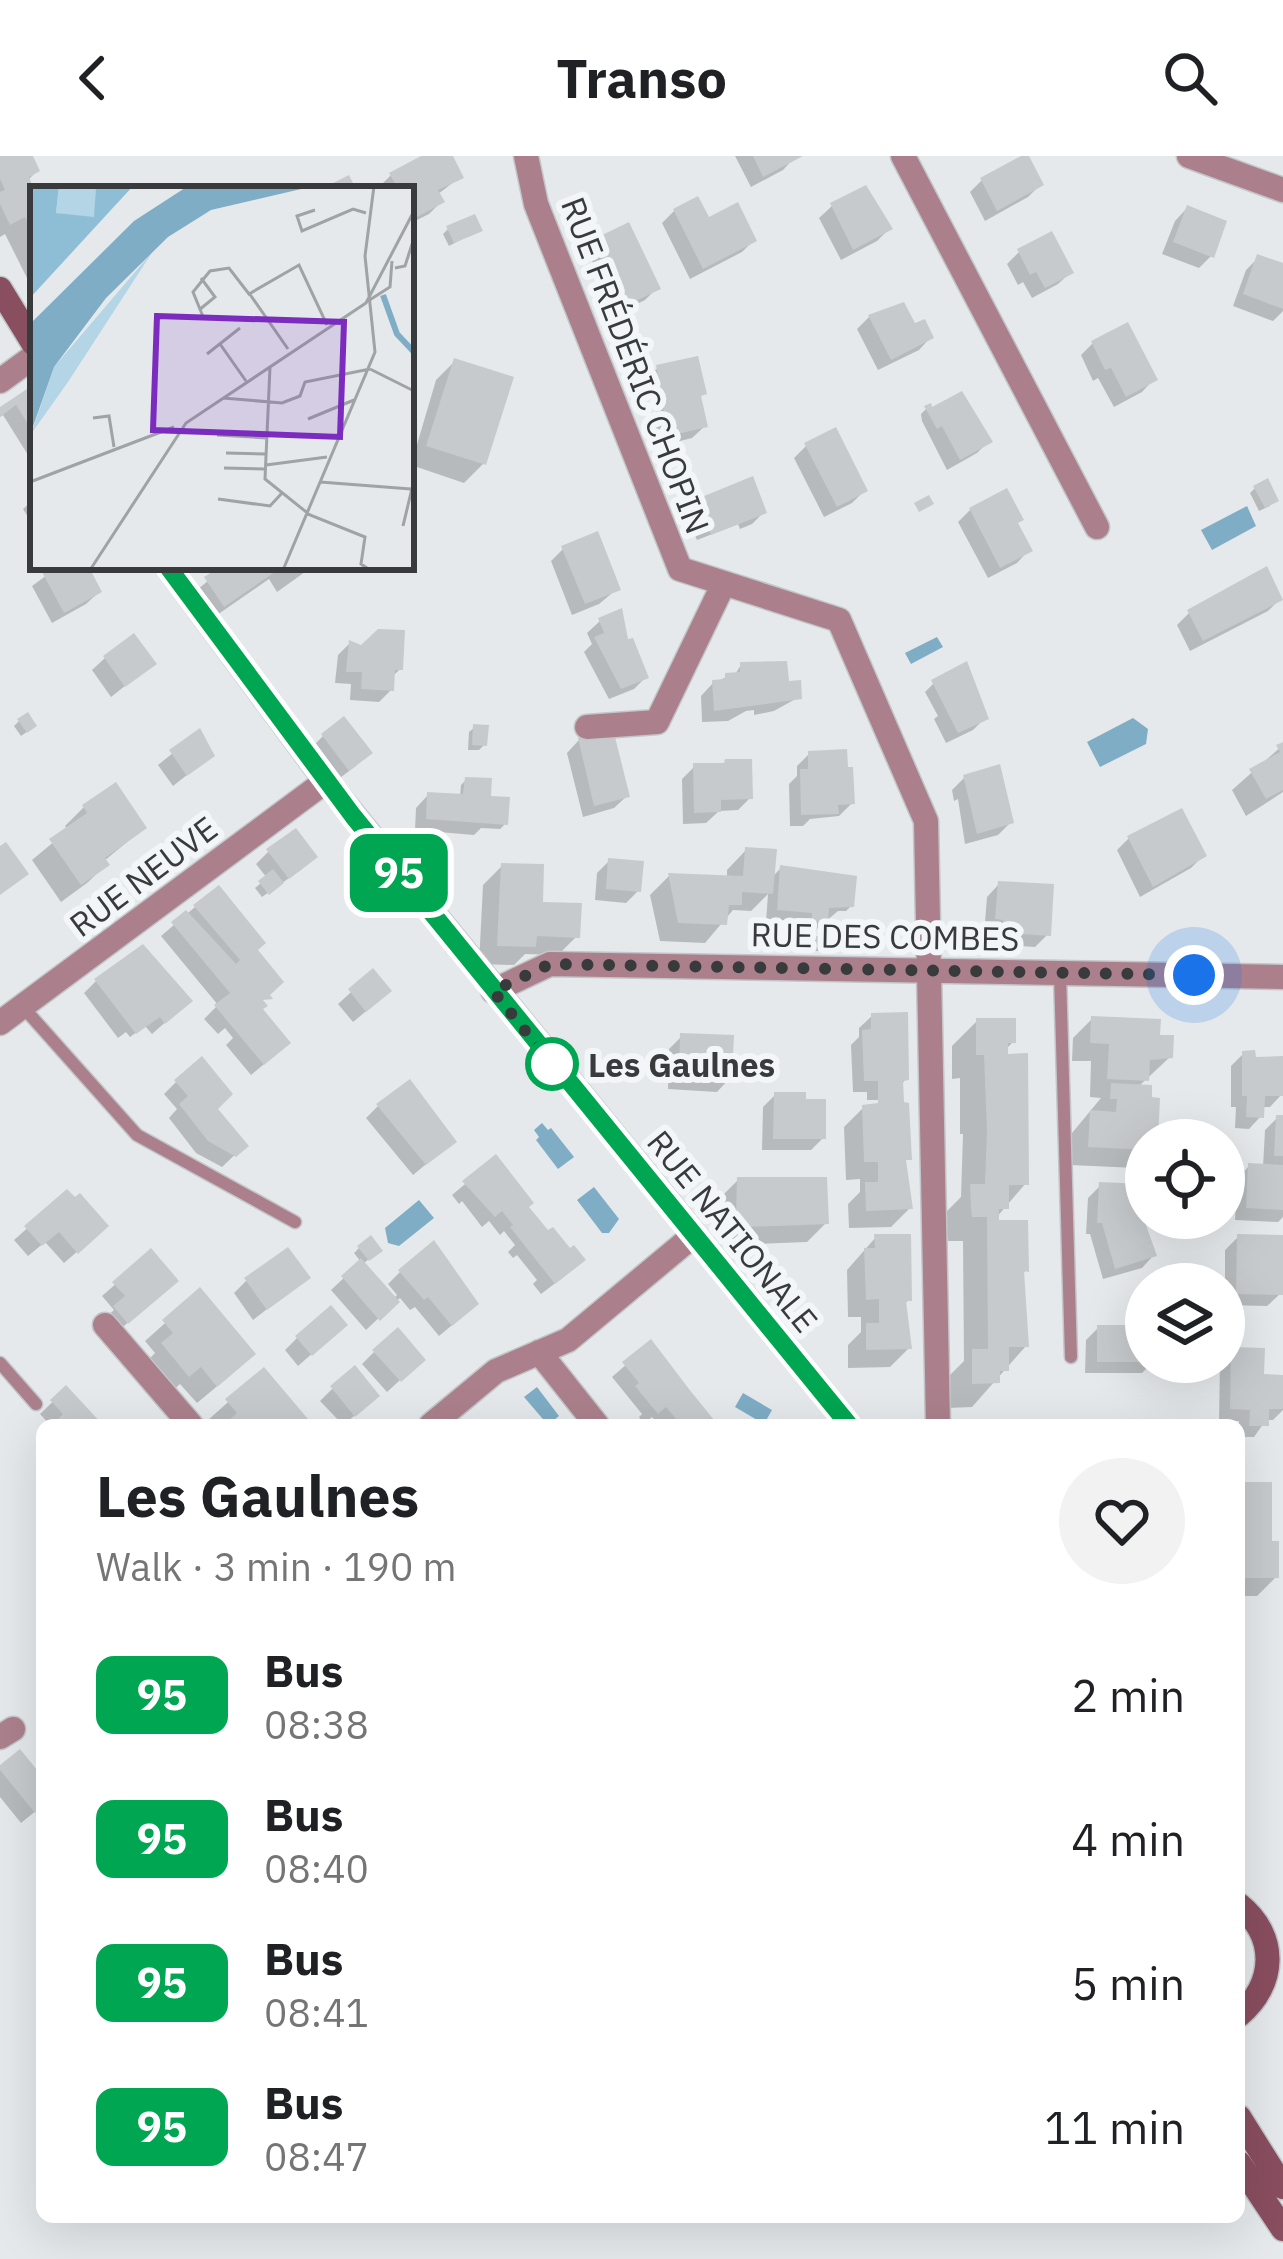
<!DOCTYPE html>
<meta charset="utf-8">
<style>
body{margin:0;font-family:"IBM Plex Sans",sans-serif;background:#f2f2f2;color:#202124;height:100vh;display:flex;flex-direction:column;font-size:45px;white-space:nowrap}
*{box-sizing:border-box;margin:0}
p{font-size:39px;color:#757577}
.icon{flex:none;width:66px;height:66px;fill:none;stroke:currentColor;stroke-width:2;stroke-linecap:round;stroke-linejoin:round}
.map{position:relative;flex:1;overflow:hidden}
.details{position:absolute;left:36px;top:1263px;width:1209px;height:804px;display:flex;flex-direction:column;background:#fff;border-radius:18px;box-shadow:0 12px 48px #0002}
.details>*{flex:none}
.badge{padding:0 24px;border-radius:18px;font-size:42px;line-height:78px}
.fabs{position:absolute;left:1125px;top:963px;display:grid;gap:24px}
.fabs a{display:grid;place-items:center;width:120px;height:120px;border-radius:50%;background:#fff;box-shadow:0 12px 48px #0002;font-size:60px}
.you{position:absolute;width:60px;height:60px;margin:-30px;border:9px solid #fff;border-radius:50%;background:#1a73e8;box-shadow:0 0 0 18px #1a73e833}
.map>.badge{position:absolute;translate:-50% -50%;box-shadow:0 0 0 6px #fff}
.round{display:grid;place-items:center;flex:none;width:126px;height:126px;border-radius:63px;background:#f2f2f2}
.headline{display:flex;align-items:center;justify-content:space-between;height:204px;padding:0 60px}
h1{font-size:57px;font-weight:800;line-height:90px}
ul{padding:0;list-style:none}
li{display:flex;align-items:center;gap:36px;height:144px;padding:0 60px}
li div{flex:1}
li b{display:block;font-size:45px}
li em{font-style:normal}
li .badge{min-width:132px;font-weight:700;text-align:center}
header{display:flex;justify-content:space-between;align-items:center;height:156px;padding:0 60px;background:#fff;font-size:54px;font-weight:800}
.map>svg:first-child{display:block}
</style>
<header><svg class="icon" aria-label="back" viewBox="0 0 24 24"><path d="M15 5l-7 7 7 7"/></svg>Transo<svg class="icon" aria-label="search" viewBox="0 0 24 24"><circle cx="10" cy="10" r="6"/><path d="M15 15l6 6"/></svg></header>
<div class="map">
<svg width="1283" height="2103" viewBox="0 0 1283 2103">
<rect width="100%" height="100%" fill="#e5e9eb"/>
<path fill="#7eadc5" d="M1247,350l9,20 -44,24 -11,-20z
M937,481l6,10 -32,17 -6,-11z
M1133,562l15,11 -2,15 -46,23 -13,-25z
M542,967l6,7 3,-2 23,29 -16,12 -22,-29 3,-3 -5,-7z
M594,1031l25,32 -10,14h-7l-25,-33z
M419,1044l15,18 -35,28 -11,-3 -3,-15z
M537,1231l22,29 -11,9 -24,-28z
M743,1237l29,17 -8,14 -29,-17z"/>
<path fill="#0003" d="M0,0h29l8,15 -10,10 6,13v96l-28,-56 -5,3z
M428,0h22l10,21 -23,18 4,7 -12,12 -18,9v-34l-32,-2 12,-12z
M735,0h60v1l-12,13 -32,17z
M982,24l58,5 -12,12 -43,24 -15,-29z
M832,50l57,23 -12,12 -36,19 -22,-42z
M1187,52l24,48 -12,12 -37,-14 13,-33z
M674,55l33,10 47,19 -12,12 -52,27 -28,-56z
M627,70l30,62 -12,12 -30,15 -24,-57 12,-12 23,-12v-7l-35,20z
M448,73l31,1 -30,16 -6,-12z
M1019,96l52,20 -13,12 -26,14 -9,-16 -5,3 -11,-21z
M1258,102l25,8v45l-10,10 -40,-15 13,-36z
M869,161l45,10 17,10 -12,13 -41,20 -21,-41z
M1093,187l61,36 -12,13 -28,15 -16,-29 -5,3 -12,-26z
M455,205l28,103 -19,19 -53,-18 25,-85z
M658,212l40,31 7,27 -13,12 -36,9 -6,-28 7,-6 -9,-23 6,-7 -2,-10z
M33,236v59l-5,4 -25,-40 -3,2v-6z
M926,253l63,32 -12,12 -30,17 -25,-49 -1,-7z
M806,290l58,45 -12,12 -28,14 -30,-59z
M1255,332l15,18 -11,5 -9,-18z
M33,344v19l-3,1 -7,-11z
M698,345l66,11 -12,12 -12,5 -2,-5 -41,16 -11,-26z
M970,354l45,14 14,26 -12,13 -29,15 -30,-56z
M563,393l54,40 -18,15 -27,11 -21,-54z
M58,411h27l14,25 -13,12 -34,19 -20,-37z
M225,411h87l-35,25 -8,-13 -65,45 -17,-26z
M1280,443l-12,12 -78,40 -13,-26 12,-12z
M600,465l25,19 21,37 -12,12 -25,10 -25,-47 8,-8 -5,-11z
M350,487l50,26 -8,8 -1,13 -12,12 -29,-2 1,-16 -16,-1 3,-28z
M105,502l44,9 -38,30 -19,-27z
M741,509l58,32 -25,14 -20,4v-5l-8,1 -18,10 -26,1 -1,-26 12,-13 23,-10z
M937,524l48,38 -12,12 -27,13 -12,-24 4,-3 -13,-24z
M19,565l9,10 -7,5 -7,-10z
M475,571l9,18 -5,5h-11l1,-18z
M199,576l12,24 -38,30 -15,-21z
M323,580l34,29 -21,16 -25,-33z
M579,584l48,56 -13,12 -31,9 -16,-64z
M1283,589v47l-37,24 -14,-26z
M809,598l43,49 -13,13 -29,3 -7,7h-13l-1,-42 8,-8v-10z
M695,610l55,32 -12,12 -19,1 -13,12 -23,1 -1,-45z
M964,622l47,44 -13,13 -33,9 -7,-45 -4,2 -2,-11z
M466,624l22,19 17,25 -5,5 -19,-1 -7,7 -59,-5 1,-22 12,-13 32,2 1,-12z
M84,651l60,21 -40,33 2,4 -19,18 -26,19 -29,-42 36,-30 -3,-4z
M1129,682l74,18 -12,12 -51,29 -23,-47z
M746,694l25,28 10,-10 70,38 -5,5h-8l-26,22 -11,-1 1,-14 -36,4 2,-28 -17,17 -18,-1 -28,33 -45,-2 -10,-46 19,-19 58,2v-8z
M268,696l34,17 -40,28 -7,-9 12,-10 -11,-14z
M609,705l30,29 -13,13 -31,-3 2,-27z
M502,710l38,39 37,31 -19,19 -33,-1 -11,11 -35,-1 4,-79z
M999,728l49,50 -13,13 -44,-3 1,-22h-7l2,-25z
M195,751l60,44 5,59 15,45 -24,20 -25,-30 7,-7 -8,-10 -7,6 -14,-15 14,-14 -57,-69z
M811,783l13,7 -6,5h-12z
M373,816l3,31 -23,19 -15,-18z
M96,825l73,38 -17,15 -7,-8 -15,11 -4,-5 -8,6 -34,-45z
M872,860l34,63 -5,6 7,73 -5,6 7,44 -19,19 -42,1 -1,-24 12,-12v-13l-14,1 -2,-53 19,-19 29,-8h-25v-8h-14l-2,-47 8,-8v-9z
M1092,863l65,19 13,19 -32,30 17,53h-9v18l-10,10 -66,-3 2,-32 29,-35 -11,-1 1,-36h-19l1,-23z
M977,865l36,21 -8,8 21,133 -30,35 30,52 -4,5 4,71 -54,61 -24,1v-31l16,-16 -1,-120h-15l-1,-6 -1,-23 15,-15 2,-63h-3v-56l-8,1v-33z
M682,880l47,43 -12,13 -49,-3 1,-40z
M1243,898l10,6 30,-1 -1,35 -12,13h-8l-1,9 -12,13 -14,-1 1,-21h-5v-41z
M176,926l38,27 30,37 -22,21 -26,-14 -27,-35 8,-9 -13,-15z
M775,939l48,43 -12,12h-49l1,-43z
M378,950l75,36 -40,33 -47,-57z
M1277,962h6v99l-5,5 -43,-2 2,-41 12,-13 14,1 2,-37z
M495,1003l71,116 -25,19 -8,-10 4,-4 -20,-25 -4,3 -5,-6 7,-7 -11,-14 -4,4 -11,-14 -7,6 -20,-26 -3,3 -7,-9z
M738,1024l88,43 -19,19 -81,3 -8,-9 1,-37z
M1101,1029l45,2 1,31 -4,4 11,33 -12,13 -39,11 -13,-45h-4l2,-36z
M67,1037l26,45 -29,25 -19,-21 -17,14 -14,-16z
M876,1081l33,63 -6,5 6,43 -19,19 -42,1v-23l13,-13v-15h-13l-1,-47z
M1238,1081l42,57 -13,12 -42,-1v-55z
M359,1092l20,2 -16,14 30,35 4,-4 -9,-11 12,-12 63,44 -24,20 -24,-29 -5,3 -10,-12 -34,32 -35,-40 30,-28 -7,-9z
M151,1097l11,39 -47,42 -12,-14 11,-10 -12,-14z
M307,1122l-54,42 -19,-27 12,-12z
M200,1136l33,81 -36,30 -17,-19 -11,10 -25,-30 11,-11 -10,-12z
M1098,1172h48v34h7l-11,11h-57l1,-33z
M331,1181l-33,29 -13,-16 12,-12z
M651,1187l64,82h-56l-7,-8 -8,7 -5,-7 3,-3 -30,-37z
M1232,1194l29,27 22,1v32l-10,10h-7l-12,17h-15v-16h-20l1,-59z
M374,1196l36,19 -23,21 -25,-28z
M263,1215l46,54h-97l-4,-5z
M66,1233l33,36h-49l-10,-11z
M332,1233l32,19 -21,17 -23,-24z
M1239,1329l30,59 7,33 -19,19h-18z
M0,1613l42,12v25l-21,17 -21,-26z"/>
<path fill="#c6cacc" d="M0,0h33l7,15 -11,6 4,10v47l-8,-17 -15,8 -10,-21v-12l5,-2 -5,-11z
M421,0h32l11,22 -26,12 7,12 -32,17 -2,-30h-13l-9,-16z
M753,0h50l-40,21z
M1021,0h8l15,29 -47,26 -17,-33z
M349,19l7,14h-35z
M866,29l27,44 -40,21 -23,-47z
M698,40l11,21 29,-15 19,39 -54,28 -30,-60z
M1187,49l40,16 -13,37 -41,-16z
M475,58l8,17 -29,12 -8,-17z
M629,66l32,67 -34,16 -33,-66z
M1052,75l22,42 -29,15 -9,-16 -6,3 -13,-26z
M1257,98l26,9v46l-40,-15z
M904,146l11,21 10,-4 9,19 -43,22 -23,-45z
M1128,166l30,58 -32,17 -15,-29 -6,2 -14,-29z
M698,200l9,38 -6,2 7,31 -40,9 -12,-71z
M454,202l60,19 -28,88 -60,-19z
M33,229v47l-17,-27 -16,12v-10z
M962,235l31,51 -33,18 -18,-34 -5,3 -13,-23 7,-3 1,4z
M836,271l32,64 -31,16 -33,-64z
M753,320l14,37 -56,22 -14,-36z
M1268,322l11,23 -14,7 -12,-22z
M1007,332l17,32 -6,3 15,28 -33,17 -31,-60z
M929,339l5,9 -15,8 -5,-9z
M598,375l23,59 -36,14 -24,-58z
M1267,410l16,34 -80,41 -16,-31z
M51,411h38l13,25 -38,21 -22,-41z
M220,411h62l-58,40 -20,-30z
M622,452l6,31 5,-1 16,40 -28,11 -27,-52 10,-4 -6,-15z
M378,473l27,1 -2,40h-8l-1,21 -33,-2 1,-17h-16l3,-32 12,5z
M134,477l23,31 -32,23 -22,-31z
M787,505l2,20 12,-1 1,19 -88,12 -2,-31 13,-1v-6l15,-1v-10z
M967,505l22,58 -31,14 -27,-53z
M28,556l9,14 -10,7 -10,-14z
M344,560l29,37 -24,18 -28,-37z
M473,568l16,1 -2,21 -15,-1z
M200,572l15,28 -28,20 -18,-26z
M613,573l17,68 -36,9 -16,-68z
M1283,586v48l-17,9 -17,-30 31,-17 -4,-7z
M847,593l1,18h5l2,37 -17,1 1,9 -38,1 -1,-46h8v-18z
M725,603h27l1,40 -32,1v12l-27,1 -1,-50h31z
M1000,608l14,59 -37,11 -14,-59z
M465,621l27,1 -1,18 19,1 -2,28 -82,-6 1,-27 36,2z
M116,626l31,46 -42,30 5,7 -29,20 -32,-46 38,-26 -5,-8z
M1182,652l25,48 -54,31 -26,-51z
M296,672l22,29 -29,22 -23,-30z
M6,686l23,32 -29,21v-49z
M745,691l32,2 -4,45 -31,-2v13h-13l-2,20 -49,-2 -10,-50 75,3z
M608,702l36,3 -3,31 -35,-3z
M501,707l43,1 -1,38 39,1 -2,35 -43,-2 -1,11 -39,-1z
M780,709l77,11 -3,31 -25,1 -1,14 -16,-1v-8l-35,-3z
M273,713l11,14 -15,12 -11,-14z
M998,725l56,3 -3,52 -49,-3 1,-13 -8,-1z
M219,729l47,58 -8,7 26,32 -14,13 3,4 -10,1 5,6 -5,3 28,34 -27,22 -50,-60 16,-12 -59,-71 15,-12 50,54 4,-4 -47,-55z
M810,780h17v11h-17z
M143,788l50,57 -28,23 -5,-7 -24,17 -42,-55z
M373,812l19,23 -26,21 -18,-23z
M908,856l1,68 -6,1 1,21 5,1 3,57h-6l7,49 -47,2 -1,-29h13v-20h-14l-2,-57 16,-2v-22h-14l-2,-51 9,-1v-16z
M1091,860l70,3 -1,16h14l-1,23 -23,2 -1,21 -42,-2 2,-35 -19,-1z
M976,862h40v25h-8v11l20,-1 1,132h-20v24h-10v11h29l1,52 -5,-1 5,76h-20v24h-9v12l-28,1v-35h16l-1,-132h-15l-1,-9 -1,-24h15l2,-53 -3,-76h-8z
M680,877l54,2 -2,45 -53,-2z
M1255,894l1,7 27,-1v40h-18l-1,22 -18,-1 1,-21h-5v-45z
M202,900l31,38 -15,15 31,37 -13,11 -28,-16 -29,-37 9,-8 -14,-16z
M410,923l47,63 -31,23 -50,-61z
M1111,927l41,2v12l8,1 -2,42h-12v10l-58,-3 2,-37 26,2 1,-13h-7z
M774,936h32v7h20v40h-53z
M1276,959h7v41h-9z
M496,998l38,49 -5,4 19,23 5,-3 17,21 4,-3 12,15 -31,24 -45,-57 3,-2 -11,-14 -7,6 -33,-36z
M1248,1007l35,2v45l-37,-2z
M737,1021h90l2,47 -84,3 -9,-11z
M1099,1026l47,2v41l11,31 -42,13 -13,-46h-5z
M67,1033l8,8 5,-4 29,33 -31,28 -19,-22 -17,14 -18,-20z
M874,1078h37l1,67h-6l6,48 -46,1v-27h13v-24l-13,1 -2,-52h11z
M1237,1078l46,1v60l-47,-1z
M371,1079l12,16 -14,10 -12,-15z
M434,1084l45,64 -27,22 -24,-29 -4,3 -26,-30z
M288,1091l23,31 -44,32 -23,-32z
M151,1092l28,33 -51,43 -15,-18 12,-10 -13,-14z
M361,1102l39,44 -20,19 -39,-45z
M200,1131l56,67 -39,33 -16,-20 -12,10 -28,-34 12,-10 -11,-13z
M331,1149l17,20 -36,31 -17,-20z
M1128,1164l18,4v38h-49v-37h31z
M398,1171l28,33 -25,22 -29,-32z
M651,1183l38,50 29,36h-47l6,-5 -11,-13 -8,7 -23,-28 4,-3 -17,-21z
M1231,1191l34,1 -1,26 19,1v34h-14v17h-20l1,-16 -20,-1z
M355,1209l25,31 -25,21 -25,-31z
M264,1211l49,58h-84l-2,-3 10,-9 -12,-14z
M66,1229l37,40h-51l11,-11 -13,-14z
M1239,1326h33v59h7v37h-40z
M20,1593l22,27v32l-7,5 -35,-43v-5z"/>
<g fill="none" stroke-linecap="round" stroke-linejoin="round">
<g stroke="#c2c6c8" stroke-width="15">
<path id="service" d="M1060,818l11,383
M23,851l114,128 158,87
M0,1207l36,41"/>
</g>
<g stroke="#c2c6c8" stroke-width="27">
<path id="minor" d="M526,0l10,48 144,365 159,51 87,201 12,604
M903,0l194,371
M1189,0l94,34
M0,225l33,-24
M587,571l70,-5 67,-139
M493,835l57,-27 733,13
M0,867l326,-242
M105,1169l86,100
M539,1196l58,73
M431,1269l65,-54 72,-31 126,-105
M0,1581l13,-8"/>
</g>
<g stroke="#c2c6c8" stroke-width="27">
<path id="secondary" d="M0,133l33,54
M168,411l158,214 523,644
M1239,1749c39,31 37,79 0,110
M1239,1961l44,70
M1239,2007l44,66"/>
</g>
<use href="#service" stroke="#ab808c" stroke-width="12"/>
<use href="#minor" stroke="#ab808c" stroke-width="24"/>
<use href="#secondary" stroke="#894e60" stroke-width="24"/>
</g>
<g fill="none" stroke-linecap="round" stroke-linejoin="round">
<g stroke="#fff" stroke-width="27">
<path id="line" d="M168,411l185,249 496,609"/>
</g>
<use href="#line" stroke="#00a651" stroke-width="18"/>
<path stroke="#383a3b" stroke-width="12" stroke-dasharray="0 21.6" d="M552,908l-59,-73 57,-27 644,11"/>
</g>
<circle fill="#fff" stroke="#00a651" stroke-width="6" cx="552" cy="908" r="24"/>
<g text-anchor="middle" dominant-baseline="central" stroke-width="12" stroke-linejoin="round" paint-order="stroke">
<g font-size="33" fill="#383a3b" stroke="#f2f6f8">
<text transform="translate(636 209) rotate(69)">RUE FRÉDÉRIC CHOPIN</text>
<text transform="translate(143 720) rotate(-37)">RUE NEUVE</text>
<text transform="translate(885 780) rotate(1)">RUE DES COMBES</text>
<text transform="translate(733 1075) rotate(51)">RUE NATIONALE</text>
</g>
<g font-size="33" font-weight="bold" fill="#383a3b" stroke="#f2f6f8" text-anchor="start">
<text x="588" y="908">Les Gaulnes</text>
</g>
</g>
<g transform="translate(30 30)">
<rect width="384" height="384" fill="#e5e9eb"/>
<path d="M29,0h37l-1,32 -39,-5zM123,65l-85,131 -37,52 23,-67z" fill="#b4d5e6"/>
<path d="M0,0h29l-3,27 38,4 2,-31h37l-103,112z" fill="#8ebed6"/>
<path d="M158,0h126l-103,24 -43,27 -62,61 -52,69 -24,68v-111l104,-103z" fill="#7eadc5"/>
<path fill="none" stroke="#7eadc5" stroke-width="6" d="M353,109l14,39 17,18"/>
<path fill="none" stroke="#a0a3a5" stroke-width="3" d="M285,24l-18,6 5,15 51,-22 13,4M365,82l10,-2 9,-28M219,107l39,56M338,115l22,-14 2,-26M169,124l16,-13 -14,-19M174,133l-11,-27 17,-21 19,-3 20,26 50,-29 28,60M190,158l26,37M177,168l33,-26M240,181l-5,112 45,36 55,22 -4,27 9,6M340,183l44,22M193,212l59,5 18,-7 5,-14 65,-13M63,232l16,-2 5,31M278,233l46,-19M187,249l50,3M196,267l40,1M236,279l61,-8M194,282l41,1M0,296l144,-55M290,296l91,7M188,313l52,7 12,-13M373,340l11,-46M60,384l96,-147 180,-120 48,-92M253,384l92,-218 -10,-96 9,-70"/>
<path fill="#7b2cbf" fill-opacity="0.15" stroke="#7b2cbf" stroke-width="6" d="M127,130l187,6 -4,115 -187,-7z"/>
<rect width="384" height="384" fill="none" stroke="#383a3b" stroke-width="6"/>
</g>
</svg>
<div class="fabs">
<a><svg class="icon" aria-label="locate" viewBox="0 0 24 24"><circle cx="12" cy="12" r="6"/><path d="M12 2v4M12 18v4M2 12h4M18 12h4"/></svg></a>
<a><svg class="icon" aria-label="layers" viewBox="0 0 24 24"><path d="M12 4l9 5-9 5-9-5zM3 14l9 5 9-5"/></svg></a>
</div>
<div class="you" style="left:1194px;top:819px"></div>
<b class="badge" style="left:399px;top:717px;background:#00a651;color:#fff">95</b>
<section class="details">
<div class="headline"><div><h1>Les Gaulnes</h1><p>Walk · 3 min · 190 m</p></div><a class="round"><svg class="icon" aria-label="heart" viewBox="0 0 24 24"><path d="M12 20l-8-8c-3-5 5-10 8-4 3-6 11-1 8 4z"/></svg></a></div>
<ul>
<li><span class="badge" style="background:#00a651;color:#fff">95</span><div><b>Bus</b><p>08:38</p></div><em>2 min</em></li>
<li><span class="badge" style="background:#00a651;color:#fff">95</span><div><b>Bus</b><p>08:40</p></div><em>4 min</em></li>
<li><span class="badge" style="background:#00a651;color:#fff">95</span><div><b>Bus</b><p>08:41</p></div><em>5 min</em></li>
<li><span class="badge" style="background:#00a651;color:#fff">95</span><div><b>Bus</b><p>08:47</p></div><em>11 min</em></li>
</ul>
</section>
</div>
